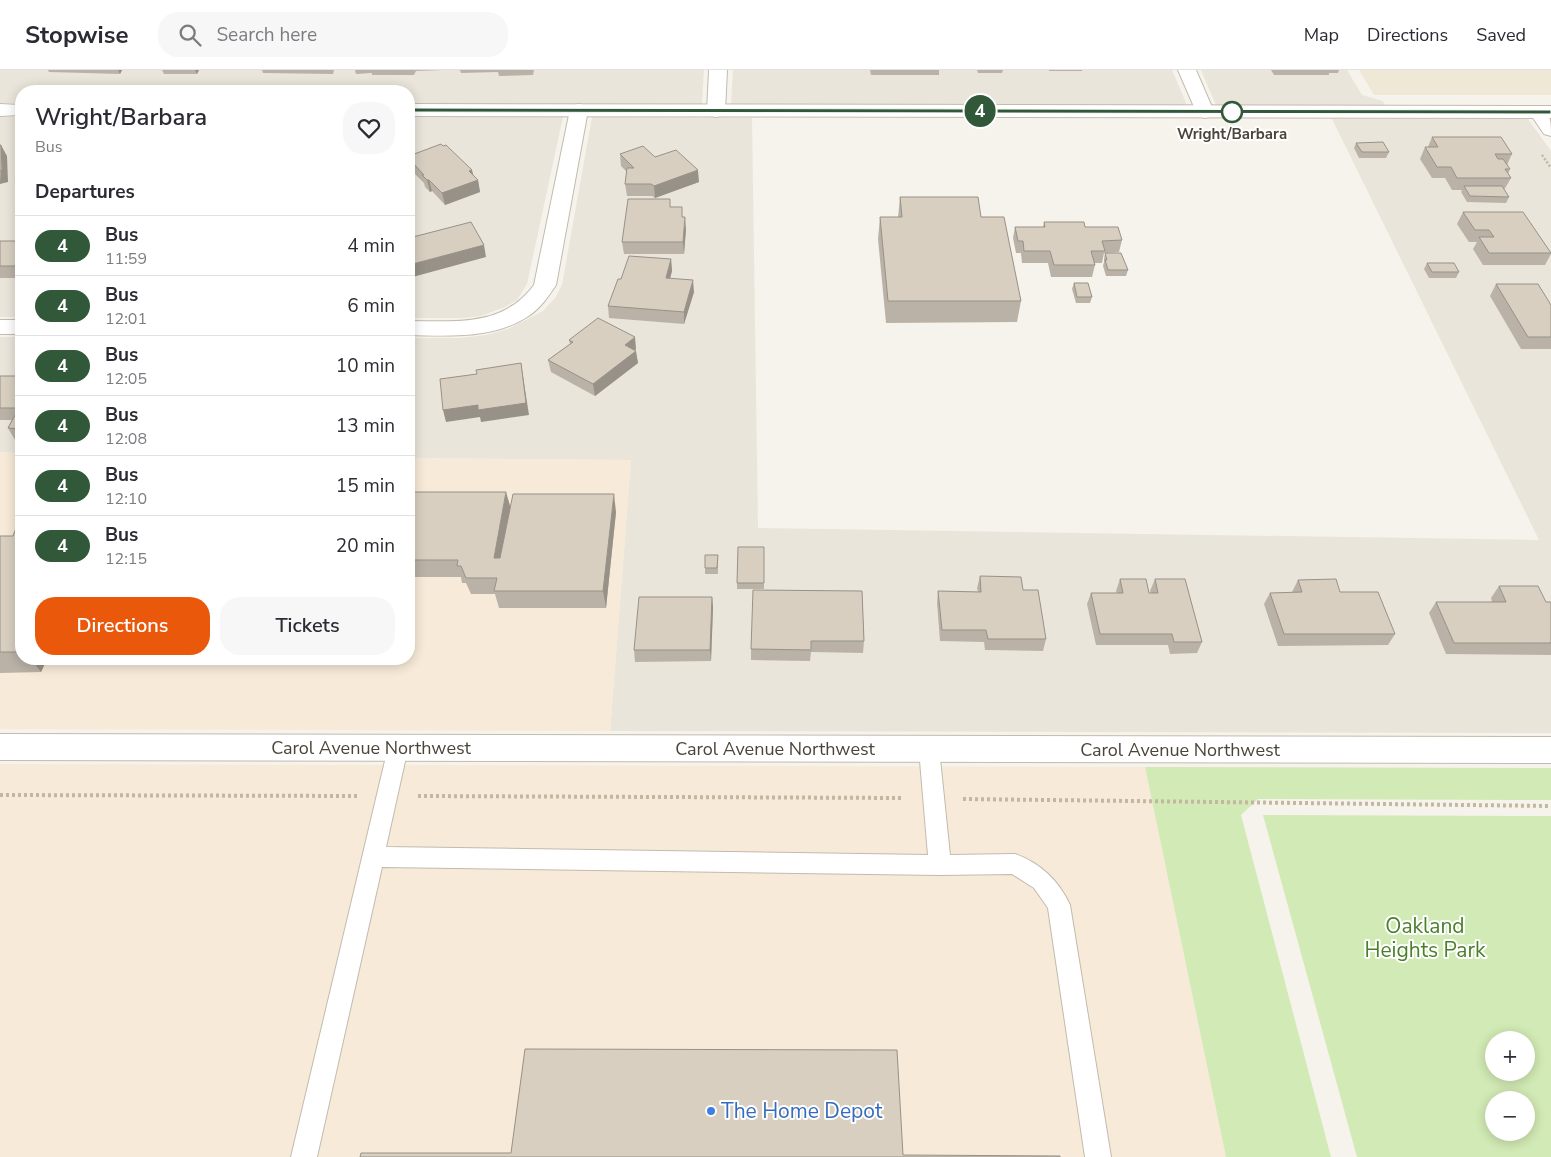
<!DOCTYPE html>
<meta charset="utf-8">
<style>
body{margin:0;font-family:"Nunito Sans",sans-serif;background:#f7f7f7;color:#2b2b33;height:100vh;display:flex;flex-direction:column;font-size:19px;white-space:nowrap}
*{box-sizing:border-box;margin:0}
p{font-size:16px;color:#7c7c81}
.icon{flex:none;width:28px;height:28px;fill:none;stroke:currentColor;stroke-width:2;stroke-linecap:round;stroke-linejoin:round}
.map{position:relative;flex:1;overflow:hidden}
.panel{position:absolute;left:15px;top:15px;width:400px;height:580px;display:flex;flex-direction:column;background:#fff;border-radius:20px;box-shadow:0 2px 12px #0003}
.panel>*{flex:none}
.badge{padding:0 10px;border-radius:16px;font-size:18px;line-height:32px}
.controls{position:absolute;left:1485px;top:961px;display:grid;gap:10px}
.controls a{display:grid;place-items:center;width:50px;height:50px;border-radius:50%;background:#fff;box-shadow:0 2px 12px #0003;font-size:25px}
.map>.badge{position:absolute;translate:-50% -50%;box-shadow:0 0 0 2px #fff}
h2{padding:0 20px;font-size:19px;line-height:45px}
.round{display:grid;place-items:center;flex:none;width:52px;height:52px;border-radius:20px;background:#f7f7f7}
.headline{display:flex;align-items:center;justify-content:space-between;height:85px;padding:0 20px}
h1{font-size:24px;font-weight:600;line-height:38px}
.cta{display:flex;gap:10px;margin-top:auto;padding:10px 20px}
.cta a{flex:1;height:58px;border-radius:20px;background:#ea580c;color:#fff;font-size:20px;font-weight:600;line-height:58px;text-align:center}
.cta a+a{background:#f7f7f7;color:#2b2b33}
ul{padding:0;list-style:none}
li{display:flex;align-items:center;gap:15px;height:60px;padding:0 20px;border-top:1px solid #e1e1e2}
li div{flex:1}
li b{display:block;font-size:19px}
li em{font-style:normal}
li .badge{min-width:55px;font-weight:700;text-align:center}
header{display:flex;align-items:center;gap:30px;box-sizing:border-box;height:70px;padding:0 25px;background:#fff;border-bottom:1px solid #e1e1e2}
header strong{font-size:24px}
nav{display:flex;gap:28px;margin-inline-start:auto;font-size:18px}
.search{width:350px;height:45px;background:#f7f7f7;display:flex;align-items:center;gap:12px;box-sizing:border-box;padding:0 18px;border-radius:20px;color:#7c7c81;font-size:19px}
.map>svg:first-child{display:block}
</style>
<header>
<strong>Stopwise</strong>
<div class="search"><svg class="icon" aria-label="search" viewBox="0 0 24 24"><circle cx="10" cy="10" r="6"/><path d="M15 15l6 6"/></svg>Search here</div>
<nav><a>Map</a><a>Directions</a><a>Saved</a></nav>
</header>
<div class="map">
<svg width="1551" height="1087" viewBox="0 0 1551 1087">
<rect width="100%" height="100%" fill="#f6f3ec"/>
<path fill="#eae5da" d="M0,0h704l-2,34h-293v-13h-388v12h-21z
M733,0h439l15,35 -456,-1z
M1201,0h146l15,25 21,6 2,4h-169z
M0,47h21v200h-21z
M409,47h154l-36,167 -10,16 -12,7 -24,9 -17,2h-55z
M592,47l160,1 6,410 781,12 -207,-421h196l23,32v582l-941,-2 21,-271 -222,-2v-120h51l26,-3 22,-6 35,-18 12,-13 7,-13z
M0,267h21v116l-21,-1z"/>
<path fill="#f7ead8" d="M0,382l21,1v206h388v-201l222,2 -21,271 -610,-2z
M0,694l1145,3 81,390h-1226z"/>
<path fill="#efe8d6" d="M1359,0h192v25h-177z"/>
<path fill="#d2eab5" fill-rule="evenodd" d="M1145,697l406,1v32l-293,-1 -17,16 90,342h-105z
M1263,745l288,1v341h-194zM1494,970h32v32h-32zM1494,1030h32v32h-32z"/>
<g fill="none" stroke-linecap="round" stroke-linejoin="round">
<g stroke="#c2bbae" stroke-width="2">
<path id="service" d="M398,669l7,3 3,6 -22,99 542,8 -9,-106 3,-6 7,-3 7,3 3,6 11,106 65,-1c25,9 44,27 55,51l41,252h-26l-37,-249 -14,-20 -22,-14 -72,1 -558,-8 -65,290h-26l97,-409 3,-6z"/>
</g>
<g stroke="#c2bbae" stroke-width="2">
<path id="minor" d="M709,0h18l-2,41 -2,4 -7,2 -7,-2 -2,-4z
M1178,0h18l18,42 -2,4 -7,2 -7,-2z
M579,34l7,2 2,4 -32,175c-8,12 -16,24 -29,32 -33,22 -80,19 -118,18v-14c47,0 94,6 125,-36l36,-175 2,-4z
M1538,36c13,4 13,17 13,30l-7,-2 -15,-22 2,-4z
M0,250h21v14h-21z
M0,664l1551,3v26l-1551,-3z"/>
</g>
<g stroke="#c2bbae" stroke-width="2">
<path id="tertiary" d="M0,34l21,1v10l-21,1z
M409,34l1142,2v12l-1142,-2z"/>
</g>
<path stroke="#c4b79f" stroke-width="2.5" stroke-dasharray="2 2" stroke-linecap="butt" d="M1542,85l9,13"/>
<path stroke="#c4b79f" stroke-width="4" stroke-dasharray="3 3" stroke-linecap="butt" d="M0,725l357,1
M418,726l486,2
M963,729l588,7"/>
<use href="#service" fill="#fff" fill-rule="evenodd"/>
<use href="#minor" fill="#fff" fill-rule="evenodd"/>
<use href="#tertiary" fill="#fff" fill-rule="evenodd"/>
</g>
<path fill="#bab2a6" d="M48,0h74l-2,4 -71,-2z
M162,0h37l-2,4h-33z
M262,0h72l-1,4 -70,-1z
M355,0h87l-26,1 -2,4h-42v-2l-16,1z
M460,0h74l-1,5 -34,1 -1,-4 -37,1z
M870,0h69v5h-68z
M977,0h26l-1,3h-24z
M1049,0h33v1h-33z
M1271,0h68l-1,3h-9v2h-55z
M1432,67l80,17 -5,11 3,4 -2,5 3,4 -7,12 5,7 -3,6 -39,-1 -6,-10 1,-2h-10l-7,-12h-13l-12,-19 5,-12h3z
M1356,73l33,9 -3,6h-27l-5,-10z
M620,84l35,3 44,25 -44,16 -3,-2h-25l-2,-12 2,-12 -6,-6z
M409,89l64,16 5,5 2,12 -35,13 -13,-14 -2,1 -5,-5 -1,-4 -15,-15z
M21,99v21l-6,-12z
M900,127l81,20 40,84 -4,21 -131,1 -8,-84 2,-22h18z
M671,137l15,22 -2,25h-60l-2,-12z
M1463,142l88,40v2l-6,11h-62l-10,-16 4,-7h-8l-12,-18z
M1044,152l41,5 37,13 -3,12 -15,1 -2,10h-8l1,2 -3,12h-41l-3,-14h-26l-1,-10h-5l-3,-15 2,-11h28z
M0,171h21v37h-21z
M1105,183l23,17 -2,6h-20l-3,-10 1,-4v-3z
M671,189l1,12 -2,7 24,14 -10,32 -75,-6 -1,-12 13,-27z
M1427,193l32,9 -3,6h-27l-5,-9z
M1074,213l18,14 -2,6h-14l-4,-14z
M1496,214l55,21v44h-30l-31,-53z
M569,270l67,9 -1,1 3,13 -43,33 -44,-24 -3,-12 22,-16z
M0,306h21v64h-6l-7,-12 4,-8h-12z
M510,437l106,5 -10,96h-107l-4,-14h-24l-5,-11h-4l-1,-6h-52v-65z
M21,458v131h26l-6,13 -41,1v-137h13z
M764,477v42h-27v-6z
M718,485v19h-13v-6z
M980,506l43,14 23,49 -3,12 -58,-1 -1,-8 -44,-1 -3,-38 1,-12 40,1 -1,-4z
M1120,509l29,14h2l-1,-2 5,-12 47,63 -5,11 -27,1 -2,-9h-72l-9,-41 4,-11h26l-1,-2z
M1298,510l42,12 55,42 -7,11 -110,1 -14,-42 6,-11h22v-1z
M1499,516l47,16h5v53l-105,-1 -17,-41 7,-11h56l-1,-4z
M862,521l2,50 -1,12 -52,-1 -1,9 -59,-1v-11z
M712,527l1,11 -2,53 -76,1 -1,-12z"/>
<path fill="#979187" d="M118,0h4l-2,4z
M195,0h4l-2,4z
M1,75l6,11 1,26 -8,2z
M472,100l3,11 3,-1 2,12 -35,13 -3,-12 27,-22z
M698,100l1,12 -44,16 -1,-12z
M427,110h2l3,11 -2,1z
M685,147l1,12 -2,25 -1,-12z
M484,175l2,12 -77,21v-13z
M671,189l1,12 -5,19 -1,-12z
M693,210l1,12 -10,32v-12z
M635,267l1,12 -10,8 -1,-12z
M636,281l2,12 -43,33 -2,-12z
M521,293l8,52 -48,7 -1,-5 -34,5 -3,-12z
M410,303l4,12 -5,20v-25z
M506,422l5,17 -13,66 -4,-17z
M614,424l2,18 -10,96 -3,-17z
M712,527l1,11 -2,53 -1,-11z
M31,589h16l-6,13z"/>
<path fill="#d8cfc1" stroke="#979187" d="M1432,67h69l11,17h-17l3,5h5l7,10h-5l6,9h-54l-6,-11h-14l-12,-20h13z
M1383,72l6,10h-27l-6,-9z
M441,74l2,2 3,-1 26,25 -3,1 9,9 -36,13 -13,-13h-2l-5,-5h2l-15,-16v-3z
M0,75h1l1,25 -2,1z
M643,76l12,11 21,-7 22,20 -44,16 -3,-2h-26l2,-16h7l-14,-14z
M21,99v9h-6z
M1464,116h38l7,11 -39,-1z
M900,127h78l3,20h23l17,84h-133l-8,-84h22z
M628,129h42v8h12v10h3l-2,25h-61z
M1463,142h60l28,41h-62l-10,-16h15l-5,-7h-14z
M471,152l13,23 -75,20v-27z
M1044,152h40l1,5h33l4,13 -20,1 3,10h-14l4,14h-41l-4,-14h-26l-1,-10h-5l-3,-14h30z
M0,171h21v25h-21z
M1105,183h16l7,17h-20l-3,-10h2z
M629,186l42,3 -5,19 27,2 -9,32 -76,-6 10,-27h3z
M1427,193h27l5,9h-27z
M1074,213h14l4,14h-15z
M1496,214h42l13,21v32h-23z
M598,248l37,19 -10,8 11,6 -43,33 -45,-24 25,-18 -4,-2z
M521,293l5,40 -48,7v-5l-35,5 -3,-31 37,-5 -1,-4z
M0,306h21v53l-13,-1 11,-20h-19z
M414,422h92l-12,66h6l13,-64h101l-11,97h-109l3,-13h-31l-5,-12h-4l1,-6h-49v-48z
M16,458h5v124h-21v-116h13z
M738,477h26v36h-27z
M705,485h13l-1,13h-12z
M980,506l41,1 2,13h15l8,49h-58l-2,-9h-44l-4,-39 43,1z
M1120,509h26l3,14h9l-3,-14h30l17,63h-28l-2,-8h-72l-9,-41h32z
M1336,509l4,13h38l17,42h-111l-14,-41 32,-1 -4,-12z
M1499,516h39l8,16h5v41h-97l-18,-41h70z
M753,520l109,1 2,50h-53v9l-60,-1z
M639,527h73l-2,53h-76z
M525,979l372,1 6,105 157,1v1h-700l1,-4h150z"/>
<path fill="#32583a" stroke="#fff" d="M409,38l1142,2v4l-1145,-2 -1,-2z"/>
<circle fill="#fff" stroke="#32583a" stroke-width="2.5" cx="1232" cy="42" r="10"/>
<circle fill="#3f7fe0" stroke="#fff" stroke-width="2" cx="711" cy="1041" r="5"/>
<g text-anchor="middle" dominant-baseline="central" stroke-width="4" stroke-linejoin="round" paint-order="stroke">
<g font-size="15" font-weight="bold" fill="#4b4439" stroke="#fff">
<text x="1232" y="64">Wright/Barbara</text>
</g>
<g font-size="18" fill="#4b4439" stroke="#fff">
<text x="371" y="678">Carol Avenue Northwest</text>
<text x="775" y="679">Carol Avenue Northwest</text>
<text x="1180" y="680">Carol Avenue Northwest</text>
</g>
<g font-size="21" fill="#4a7f2a" stroke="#fff">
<text x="1425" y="856">Oakland<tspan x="1425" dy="24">Heights Park</tspan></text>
</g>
<g font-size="21" fill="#366cbe" stroke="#fff" text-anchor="start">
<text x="721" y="1041">The Home Depot</text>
</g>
</g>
</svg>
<div class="controls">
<a>+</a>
<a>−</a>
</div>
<b class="badge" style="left:980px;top:41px;background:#32583a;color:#fff">4</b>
<section class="panel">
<div class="headline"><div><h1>Wright/Barbara</h1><p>Bus</p></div><a class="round"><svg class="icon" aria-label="heart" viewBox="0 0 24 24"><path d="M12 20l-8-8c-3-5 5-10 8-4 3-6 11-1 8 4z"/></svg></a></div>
<h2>Departures</h2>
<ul>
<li><span class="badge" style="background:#32583a;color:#fff">4</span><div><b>Bus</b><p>11:59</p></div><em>4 min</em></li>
<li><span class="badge" style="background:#32583a;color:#fff">4</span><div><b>Bus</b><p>12:01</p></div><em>6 min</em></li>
<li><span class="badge" style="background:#32583a;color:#fff">4</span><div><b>Bus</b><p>12:05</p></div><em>10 min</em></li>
<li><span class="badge" style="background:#32583a;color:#fff">4</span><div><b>Bus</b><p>12:08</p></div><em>13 min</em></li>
<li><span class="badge" style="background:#32583a;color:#fff">4</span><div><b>Bus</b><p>12:10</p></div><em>15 min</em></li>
<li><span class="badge" style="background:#32583a;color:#fff">4</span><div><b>Bus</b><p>12:15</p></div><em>20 min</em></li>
</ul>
<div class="cta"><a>Directions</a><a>Tickets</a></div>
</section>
</div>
